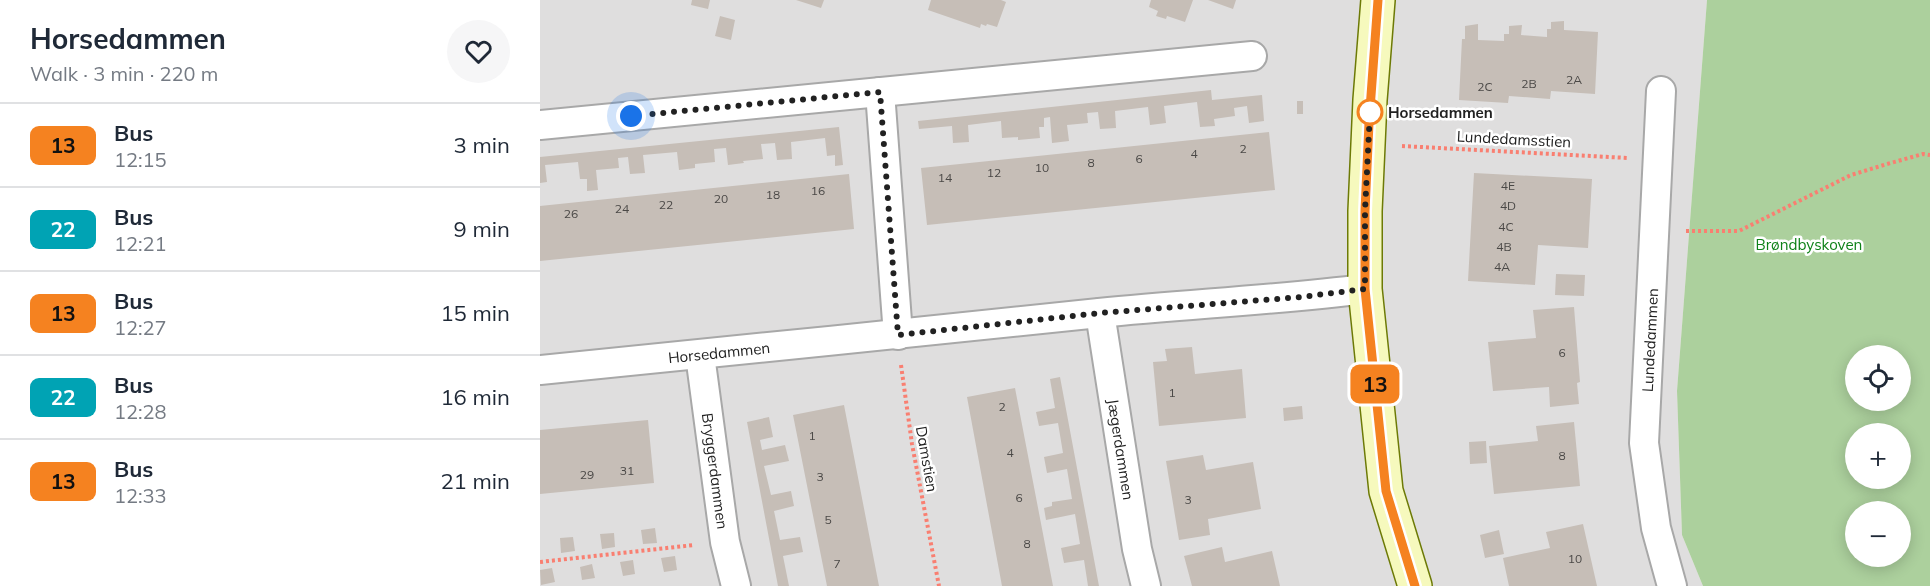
<!DOCTYPE html>
<meta charset="utf-8">
<style>
body{margin:0;font-family:Mulish,sans-serif;background:#f6f6f7;color:#1f2937;height:100vh;display:flex;flex-direction:column;font-size:22px;white-space:nowrap}
*{box-sizing:border-box;margin:0}
p{font-size:20px;color:#747a83}
.icon{flex:none;width:33px;height:33px;fill:none;stroke:currentColor;stroke-width:2;stroke-linecap:round;stroke-linejoin:round}
.map{position:relative;flex:1;overflow:hidden}
.panel{display:flex;flex-direction:column;background:#fff;width:540px}
.panel>*{flex:none}
.badge{padding:0 12px;border-radius:9px;font-size:21px;line-height:39px}
.tools{position:absolute;left:1305px;top:345px;display:grid;gap:12px}
.tools a{display:grid;place-items:center;width:66px;height:66px;border-radius:50%;background:#fff;box-shadow:0 3px 15px #0003;font-size:30px}
.you{position:absolute;width:30px;height:30px;margin:-15px;border:4px solid #fff;border-radius:50%;background:#1a73e8;box-shadow:0 0 0 9px #1a73e833}
.map>.badge{position:absolute;translate:-50% -50%;box-shadow:0 0 0 3px #fff}
.round{display:grid;place-items:center;flex:none;width:63px;height:63px;border-radius:32px;background:#f6f6f7}
.head{display:flex;align-items:center;justify-content:space-between;height:102px;padding:0 30px}
h1{font-size:28px;font-weight:700;line-height:45px}
ul{padding:0;list-style:none}
li{display:flex;align-items:center;gap:18px;height:84px;padding:0 30px;border-top:2px solid #e0e1e3}
li div{flex:1}
li b{display:block;font-size:22px}
li em{font-style:normal}
li .badge{min-width:66px;font-weight:700;text-align:center}
main{display:flex;flex:1;min-height:0}
.map>svg:first-child{display:block}
</style>
<main>
<section class="panel">
<div class="head"><div><h1>Horsedammen</h1><p>Walk · 3 min · 220 m</p></div><a class="round"><svg class="icon" aria-label="heart" viewBox="0 0 24 24"><path d="M12 20l-8-8c-3-5 5-10 8-4 3-6 11-1 8 4z"/></svg></a></div>
<ul>
<li><span class="badge" style="background:#f58220;color:#111">13</span><div><b>Bus</b><p>12:15</p></div><em>3 min</em></li>
<li><span class="badge" style="background:#00a3b4;color:#fff">22</span><div><b>Bus</b><p>12:21</p></div><em>9 min</em></li>
<li><span class="badge" style="background:#f58220;color:#111">13</span><div><b>Bus</b><p>12:27</p></div><em>15 min</em></li>
<li><span class="badge" style="background:#00a3b4;color:#fff">22</span><div><b>Bus</b><p>12:28</p></div><em>16 min</em></li>
<li><span class="badge" style="background:#f58220;color:#111">13</span><div><b>Bus</b><p>12:33</p></div><em>21 min</em></li>
</ul>
</section>
<div class="map">
<svg width="1390" height="586" viewBox="0 0 1390 586">
<rect width="100%" height="100%" fill="#f1eee8"/>
<path fill="#dfdede" d="M0,0h1167l-30,391 5,144 21,51h-1163z"/>
<path fill="#acd09d" fill-rule="evenodd" d="M1167,0h223v586h-227l-21,-51 -5,-144zM1316,356h44v44h-44zM1316,434h44v44h-44zM1316,512h44v44h-44z"/>
<path fill="#c6beb7" d="M152,0h18l-2,9 -17,-4z
M256,0h28l-3,8z
M391,0h70l5,2 -9,25 -10,-3 -1,2 -5,-2 -1,4 -52,-18z
M611,0h42l-8,22 -18,-6 -1,3 -10,-3 2,-5 -9,-4z
M668,0h28l-3,9z
M180,16l15,4 -4,20 -16,-4z
M1024,21v9l34,2 -3,62 -44,-3 -1,8 -41,-3 -1,7 -49,-3 3,-61h3v-13l13,-2v16l26,1v-7h5v-8l13,-1 -1,10 26,2v-8h4v-7z
M671,90l1,10 50,-5 2,26 -15,2 -2,-17 -13,2 1,8 -21,3 1,7 -15,1 -3,-25 -33,4 2,17 -16,2 -2,-18 -33,4 1,17 -16,1 -2,-17 -11,1 1,10 -21,2 2,16 -17,2 -2,-26 -6,1v9h-5l1,11 -22,2v-3l-16,1 -1,-17 -33,4 1,17 -16,1 -1,-17 -33,3 -1,-8z
M757,101h6v13h-6z
M299,127l4,38 -8,1v-11l-8,1 -2,-18 -34,4 1,17 -15,1 -2,-17 -14,1 2,15 -20,2 1,2 -16,2 -2,-17 -12,1 1,13 -20,2v4l-16,2 -2,-18 -34,3 2,18 -15,1 -2,-17 -10,1 1,10 -23,2 2,20 -11,1v-12h-7l-2,-17 -33,3 2,17 -7,1v-26z
M729,132l6,58 -348,35 -6,-57z
M934,173l118,6 -4,69 -50,-3 -3,40 -67,-4z
M309,174l5,55 -314,32v-55z
M1016,274l29,1 -1,21 -29,-1z
M1034,307l6,75 -3,1 2,21 -29,3 -1,-20 -56,4 -5,-49 48,-4 -3,-28z
M652,347l3,27 47,-5 4,49 -87,8 -6,-64 14,-1 -2,-12z
M520,377l39,209h-11l-4,-26 -20,3 -3,-15 19,-4 -5,-30 -29,6 -2,-12 8,-2v-4l20,-3 -5,-30 -20,4 -3,-16 19,-4 -5,-30 -19,3 -3,-14 19,-4 -5,-29z
M475,388l38,198h-51l-35,-189z
M304,405l35,181h-52l-34,-171z
M762,406l1,13 -19,2 -1,-13z
M229,417l4,20 -13,3 2,10 23,-5 4,16 -25,5 7,29 20,-4 3,15 -20,5 6,29 20,-3 3,15 -20,4 6,30h-11l-31,-164z
M108,420l6,63 -114,11v-64z
M1034,422l6,64 -86,8 -5,-48 49,-5 -2,-15z
M946,441l1,22 -17,1 -1,-22z
M663,455l3,15 47,-8 8,47 -53,10 2,16 -31,5 -13,-79z
M1043,524l14,62h-88l-6,-28 47,-10 -4,-16z
M115,528l2,15 -14,1 -2,-14z
M959,530l5,24 -19,4 -5,-23z
M74,533l1,14 -13,2 -2,-15z
M33,537l2,14 -14,2 -1,-15z
M682,547l3,15 47,-11 8,35h-88l-8,-30z
M135,556l2,14 -13,2 -3,-14z
M93,560l2,14 -12,2 -3,-14z
M52,564l3,14 -13,2 -2,-13z
M12,568l3,14 -14,3 -1,-15z"/>
<g fill="none" stroke-linecap="round" stroke-linejoin="round">
<g stroke="#a8a8a8" stroke-width="32">
<g id="street">
<path d="M1121,91l-17,352 12,85 16,58"/>
<path d="M340,92l18,243"/>
<path d="M0,125l712,-69"/>
<path id="s1" d="M560,313l37,236 9,37"/>
<path id="s2" d="M160,355l25,187 11,44"/>
<path id="s3" d="M0,370c186,-18 373,-38 559,-57 89,-9 178,-13 266,-24"/>
</g>
</g>
<g stroke="#6d7a06" stroke-width="36">
<path id="secondary" d="M838,0l-8,100 -5,111v78l21,202 29,95"/>
</g>
<path stroke="#f97f71" stroke-width="4" stroke-dasharray="3 3" stroke-linecap="butt" d="M862,146l226,12
M1146,231h53l112,-56 36,-11 36,-10 7,1
M361,365l11,79 27,142
M0,562l154,-17"/>
<use href="#street" stroke="#fff" stroke-width="28"/>
<use href="#secondary" stroke="#f6f9bd" stroke-width="33"/>
</g>
<g fill="none" stroke-linecap="round" stroke-linejoin="round">
<g stroke="#fff" stroke-width="14">
<path id="line" d="M838,0l-9,123 -4,88v78l21,202 29,95"/>
</g>
<use href="#line" stroke="#f58220" stroke-width="9"/>
<path stroke="#212121" stroke-width="6" stroke-dasharray="0 10.8" d="M91,116l249,-24 18,243 202,-22 201,-16 64,-8v-78l5,-99"/>
</g>
<circle fill="#fff" stroke="#f58220" stroke-width="3" cx="830" cy="112" r="12"/>
<g text-anchor="middle" dominant-baseline="central" stroke-width="5" stroke-linejoin="round" paint-order="stroke">
<g font-size="12" fill="#4a4846">
<text x="1034" y="79">2A</text>
<text x="989" y="83">2B</text>
<text x="945" y="86">2C</text>
<text x="703" y="148">2</text>
<text x="654" y="153">4</text>
<text x="599" y="158">6</text>
<text x="551" y="162">8</text>
<text x="502" y="167">10</text>
<text x="454" y="172">12</text>
<text x="405" y="177">14</text>
<text x="968" y="185">4E</text>
<text x="278" y="190">16</text>
<text x="233" y="194">18</text>
<text x="181" y="198">20</text>
<text x="126" y="204">22</text>
<text x="968" y="205">4D</text>
<text x="82" y="208">24</text>
<text x="31" y="213">26</text>
<text x="966" y="226">4C</text>
<text x="964" y="246">4B</text>
<text x="962" y="266">4A</text>
<text x="1022" y="352">6</text>
<text x="632" y="392">1</text>
<text x="462" y="406">2</text>
<text x="272" y="435">1</text>
<text x="470" y="452">4</text>
<text x="1022" y="455">8</text>
<text x="87" y="470">31</text>
<text x="47" y="474">29</text>
<text x="280" y="476">3</text>
<text x="479" y="497">6</text>
<text x="648" y="499">3</text>
<text x="288" y="519">5</text>
<text x="487" y="543">8</text>
<text x="1035" y="558">10</text>
<text x="297" y="563">7</text>
</g>
<g font-size="15" font-weight="bold" fill="#212121" stroke="#fff" text-anchor="start">
<text x="848" y="112">Horsedammen</text>
</g>
<g font-size="15" fill="#212121" stroke="#fff">
<text transform="translate(974 139) rotate(3)">Lundedamsstien</text>
<text transform="translate(1110 340) rotate(-87)">Lundedammen</text>
<text stroke="none"><textPath href="#s3" startOffset="180">Horsedammen</textPath></text>
<text stroke="none"><textPath href="#s1" startOffset="138">Jægerdammen</textPath></text>
<text transform="translate(387 459) rotate(80)">Damstien</text>
<text stroke="none"><textPath href="#s2" startOffset="117">Bryggerdammen</textPath></text>
</g>
<g font-size="15" fill="#0d8117" stroke="#fff">
<text x="1269" y="244">Brøndbyskoven</text>
</g>
</g>
</svg>
<div class="tools">
<a><svg class="icon" aria-label="locate" viewBox="0 0 24 24"><circle cx="12" cy="12" r="6"/><path d="M12 2v4M12 18v4M2 12h4M18 12h4"/></svg></a>
<a>+</a>
<a>−</a>
</div>
<div class="you" style="left:91px;top:116px"></div>
<b class="badge" style="left:835px;top:384px;background:#f58220;color:#111">13</b>
</div>
</main>
